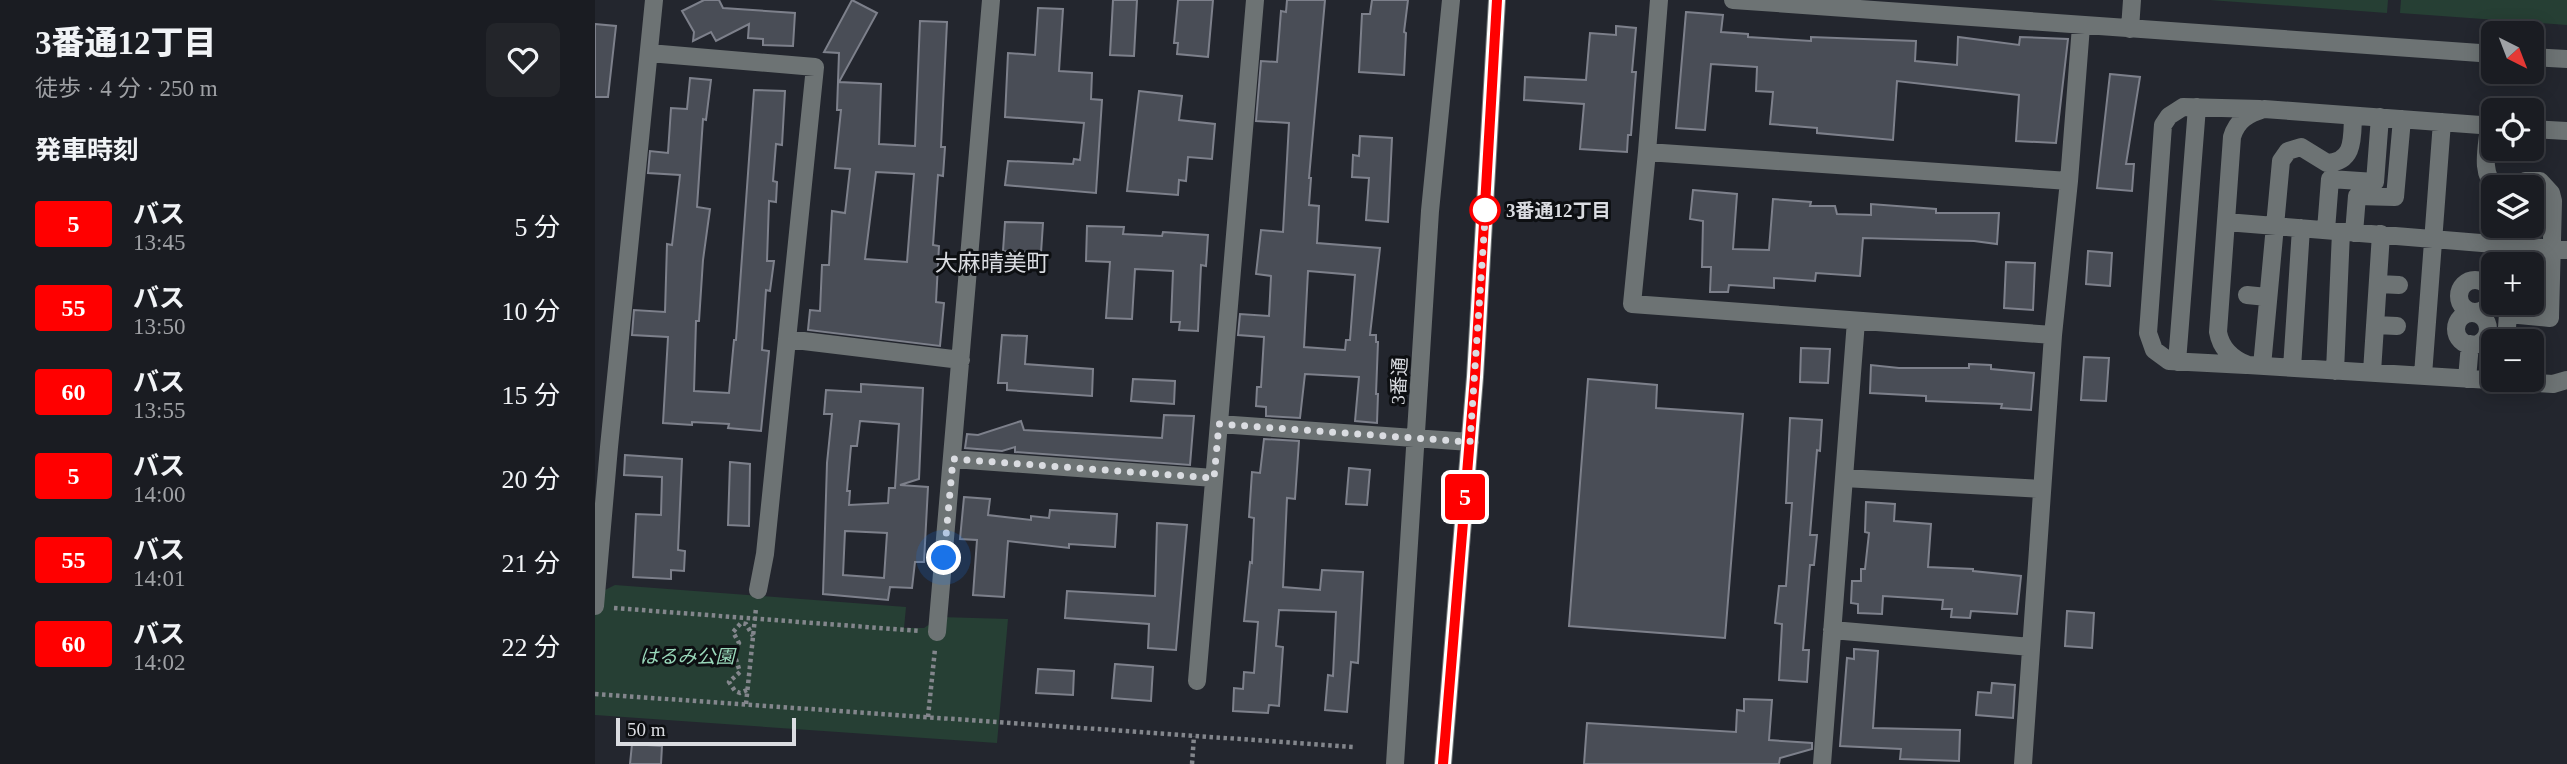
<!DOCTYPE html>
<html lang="ja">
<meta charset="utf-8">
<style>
body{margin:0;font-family:"Times New Roman","Noto Sans JP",serif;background:#23252a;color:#f1f3f6;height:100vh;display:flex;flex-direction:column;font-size:26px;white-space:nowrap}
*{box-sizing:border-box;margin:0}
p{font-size:23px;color:#9fa1a5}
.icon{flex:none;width:38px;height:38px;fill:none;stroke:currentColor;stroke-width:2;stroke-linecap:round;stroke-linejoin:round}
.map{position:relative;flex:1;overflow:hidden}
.details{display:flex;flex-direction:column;background:#1a1c22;width:595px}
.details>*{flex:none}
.badge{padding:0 14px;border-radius:5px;font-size:24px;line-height:46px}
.needle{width:46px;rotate:138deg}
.tools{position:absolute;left:1886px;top:21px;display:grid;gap:14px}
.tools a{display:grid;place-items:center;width:63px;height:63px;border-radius:10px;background:#1a1c22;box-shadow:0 4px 18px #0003,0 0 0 2px #383a40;font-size:35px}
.scale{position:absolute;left:21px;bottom:18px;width:180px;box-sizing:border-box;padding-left:7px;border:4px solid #dadce1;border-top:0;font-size:19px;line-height:24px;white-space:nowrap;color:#dadce1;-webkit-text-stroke:5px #0d0f12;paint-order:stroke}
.you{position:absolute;width:35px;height:35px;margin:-18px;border:5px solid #fff;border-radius:50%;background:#1a73e8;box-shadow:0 0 0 10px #1a73e833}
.map>.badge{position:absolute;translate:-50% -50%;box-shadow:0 0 0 4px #fff}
h2{padding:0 35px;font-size:26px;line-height:63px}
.round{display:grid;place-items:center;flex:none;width:74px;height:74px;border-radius:10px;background:#23252a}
.overview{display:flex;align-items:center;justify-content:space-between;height:119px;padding:0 35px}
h1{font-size:33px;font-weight:800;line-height:52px}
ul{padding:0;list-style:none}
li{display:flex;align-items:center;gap:21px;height:84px;padding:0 35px}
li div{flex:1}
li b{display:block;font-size:26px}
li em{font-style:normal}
li .badge{min-width:77px;font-weight:700;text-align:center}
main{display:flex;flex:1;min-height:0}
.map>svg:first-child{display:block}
</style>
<main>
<section class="details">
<div class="overview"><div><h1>3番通12丁目</h1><p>徒歩 · 4 分 · 250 m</p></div><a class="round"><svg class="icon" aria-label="heart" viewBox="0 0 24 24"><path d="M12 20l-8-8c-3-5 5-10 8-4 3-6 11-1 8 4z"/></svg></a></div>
<h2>発車時刻</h2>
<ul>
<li><span class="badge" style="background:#f00;color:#fff">5</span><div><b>バス</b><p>13:45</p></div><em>5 分</em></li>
<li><span class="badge" style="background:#f00;color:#fff">55</span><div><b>バス</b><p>13:50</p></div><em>10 分</em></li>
<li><span class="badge" style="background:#f00;color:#fff">60</span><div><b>バス</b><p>13:55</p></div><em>15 分</em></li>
<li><span class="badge" style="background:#f00;color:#fff">5</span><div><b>バス</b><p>14:00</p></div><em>20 分</em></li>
<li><span class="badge" style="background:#f00;color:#fff">55</span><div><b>バス</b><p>14:01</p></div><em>21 分</em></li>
<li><span class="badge" style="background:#f00;color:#fff">60</span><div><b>バス</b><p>14:02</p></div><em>22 分</em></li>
</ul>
</section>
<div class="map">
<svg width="1972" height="764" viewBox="0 0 1972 764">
<rect width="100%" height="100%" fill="#23262e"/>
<path fill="#263f34" d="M1615,0h178l-1,13z
M1806,0h166v25l-167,-12z
M20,585l291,22 -2,21h20l16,-11 68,2 -11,124 -402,-28v-120z"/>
<path fill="#494d56" stroke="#7d808b" stroke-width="2" fill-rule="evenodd" d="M109,0h15l4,8 72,5 -2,33 -30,-1v-6l-15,-1 1,-14 -33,17 -5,-9 -18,9 1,-9 -12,-21z
M257,0l25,13 -38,69 42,2 -2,60 36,2 5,-125 27,1 -6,125h4l-2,29 -5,-1 -5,70 6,1 -3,56 8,1 -4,43 -132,-16 2,-20 10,1 2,-46h7l3,-54 13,2 5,-44 -15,-1 6,-58h-4l2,-57 -15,-1zM281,172l38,2 -7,88 -42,-3z
M518,0h24l-3,56 -24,-1z
M583,0h35l-5,57 -31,-3 1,-11h-4z
M692,0h38l-16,178h2l-2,27 10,1 -2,37 63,5 -10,87h6v7h2l-2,52h2l-1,29 -22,-2 4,-44 -54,-3 -5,44 -34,-2v-9l-10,-1 1,-19h4l3,-50 -26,-2 2,-21 29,2 2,-40 -15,-2 5,-44 22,2 6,-109 -33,-2 5,-60 16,1 4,-51 5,1zM713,271l47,4 -5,65h-4l-1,10 -41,-3z
M777,0h36l-4,32 2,1 -2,42 -45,-3 3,-58h8z
M443,8l25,1 -4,62 33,2 -1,26 11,1 -6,93 -91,-8 3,-24 65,3 1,-5 6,1 4,-37 -79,-6 3,-64 27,2z
M1091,12l37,3 -2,17 27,2v3l63,4v-4l105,4 -1,20 42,4 1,-28 61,8 1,-8 48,2 -12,104 -40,-2 3,-46 -122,-14 -4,59 -76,-7v-5l-47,-4 3,-32 -17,-1 1,-24 -46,-3 -6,66 -29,-2z
M0,24l21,2 -8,71h-13z
M1021,26l20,2 -4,44h4l-5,63h-3l-1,17 -47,-3 4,-45 -60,-4 1,-23 61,3 4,-47 26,2z
M1515,74l30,3 -14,87h8l-2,27 -35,-3z
M95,78l21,2 -5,40 -3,-1 -6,88 13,2 -7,51 -4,61h-3l-2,70 35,2 5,-53h2l18,-250 31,1 -3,54 -6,-1 -3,37 4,1 -1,20 -7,-1 -2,60h7l-4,30 -4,-1 -4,60 7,1 -8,80 -33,-3 1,-4 -37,-2v3l-29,-2 5,-86 -36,-2 2,-25 31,2 2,-68 5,1 8,-70 -32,-2 2,-22 18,2 3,-45 16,1z
M544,91l43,5 -3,24 36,4 -3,35 -24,-2 -2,24 -7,-1 -1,15 -51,-4z
M765,136l32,2 -4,84 -22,-2 3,-42 -17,-1 1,-22 6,1z
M1098,190l44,4 -4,55 36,1 4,-51 38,3 -1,4h25l2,8 34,1v-11l65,5v4h63l-2,31 -23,-3 -111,-3 -3,38 -44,-3 -1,8 -41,-3v10l-45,-3 -1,7h-18l1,-25h-9l1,-46 -13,-2z
M410,222l38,1 -2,30 -38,-2z
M492,226l37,1 -1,7 39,2 1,-4 45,3 -2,31 -5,-1 -3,66 -19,-1 1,-8h-9l2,-51 -38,-2 -3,50 -26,-1 4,-56 -24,-1z
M1493,251l24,2 -2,33 -24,-2z
M1411,262l29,1 -2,47 -29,-2z
M407,335l25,1 -2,28 68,5 -1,27 -85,-6v-7h-9z
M1206,348l29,1 -2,34 -28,-1z
M1489,357l25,1 -3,43 -25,-1z
M1374,364l22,1v4l43,4 -3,37 -30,-2 1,-4 -76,-3v-5l-56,-3 1,-28 28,3h70z
M538,379l42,2 -1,23 -43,-3z
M993,379l69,6 -1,23 87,6 -18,224 -156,-12z
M266,384l62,4 -4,91 -19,6 28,2 -4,75h-9l-3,26 -22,-1 -2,13 -65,-6 4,-131 5,-49h-8l2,-24 35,2zM265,421l39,3 -4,64h-6l-1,15 -39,2 1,-14h-3l4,-45h6zM250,531l42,2 -3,45 -41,-3z
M569,415l30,1 -4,49 -175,-13v-5l-13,4 -37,-3 2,-14 11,1 43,-14 3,9 138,8z
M1195,418l32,2 -2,31 -3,-1 -7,85h7l-3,30h-4l-7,85h6l-2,32 -28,-2 3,-56 -7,-1 4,-37h7l6,-83h-6z
M669,439l35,2 -4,58 -8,-1 -4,89 37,3 2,-20 41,2 -5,91 -7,-1 -4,50 -22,-2 3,-35 5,1 3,-64 -57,-2 -3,36 7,1 -4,59 -10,-1 -1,8 -35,-2 1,-23 9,1 1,-17 10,1 4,-51 -14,-1 6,-59 2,1 2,-45 -5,-1 3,-45 8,1z
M30,455l57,4 -4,91 7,1 -1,20 -13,-1v9l-38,-2 3,-63 25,1 1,-38 -38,-2z
M135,462l20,2 -1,62 -21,-1z
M754,468l21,2 -3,35 -21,-1z
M369,497l26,2 -2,16 43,5v-4l18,2 1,-8 67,4 -2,33 -46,-3v4l-61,-7 -4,56 -31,-2 4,-55 -17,-1z
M1271,502l29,2 -1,17 37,3 -3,43 45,2v2l48,5 -4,38 -46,-3 -1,7 -19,-1 1,-8h-10l1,-9 -60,-4 -1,18 -24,-1v-9l-7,-1 1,-22h9v-12h4l4,-36 -4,-1z
M562,523l30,2 -11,125 -28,-2 1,-24 -84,-6 2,-27 88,5z
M1472,611l27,2 -2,35 -27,-2z
M1259,649l24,2 -5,77 87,2 -1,31 -59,-2 1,-10 -61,-3 7,-88 7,1z
M520,664l38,3 -2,34 -39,-3z
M443,669l36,2 -1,24 -37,-2z
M1397,683l23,2 -2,33 -37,-3 2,-23 13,1z
M1149,699l28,1 -3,40 43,3v6l-32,9 -1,6h-195l3,-41 149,9 1,-22 7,1z
M37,744l30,2 -1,18h-31z"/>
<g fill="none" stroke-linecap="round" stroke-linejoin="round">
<path stroke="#83868c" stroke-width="4.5" stroke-dasharray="3.5 3.5" stroke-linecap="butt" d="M19,608l306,23
M152,690l-7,3 -5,-2 -6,-9 11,-10 -7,-22 6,-7 -6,-11 8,-9 5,1 7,12
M0,694l759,53
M151,704l10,-96
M333,717l7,-68
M597,764l2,-28"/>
<path stroke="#6d7374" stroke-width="18" d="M1064,0l-12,152 422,29 12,-155
M1138,0l761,54
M1535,29l2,-29
M54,53l166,14 -50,487 -7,36
M1937,57l35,2
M1894,125c-1,20 -10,48 7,62
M1899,126l-230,-17c-16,5 -27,11 -32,28l-14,195c3,17 14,27 30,33l305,19 14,-4
M1937,129l35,2
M1052,152l-15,152 421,31
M1631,222l341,28
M1731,230l4,-51 45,3 5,-65
M1759,233l3,-37 38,1 7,-78
M1864 296a16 16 0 1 1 32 0a16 16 0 1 1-32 0Z
M1784,284l20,1
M1652,295l20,2
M1861 329a16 16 0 1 1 32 0a16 16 0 1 1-32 0Z
M1780,325l22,1
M192,339l174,21
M1911,341l2,-27 42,4 3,-117 -2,-8 -11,-12h-15l-9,6
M1582,362l20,-255
M1651,365l-77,-4 -15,-11 -6,-17 15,-208 6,-9 14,-9 77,2
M1667,366l19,-205 7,-10 13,-4 26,16c28,-1 25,-26 26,-47
M1697,368l9,-140
M1740,371l6,-139
M1777,372l9,-138
M1828,375l19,-253
M1872,379l3,-35
M624,424l251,18
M358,459l261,19
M1249,478l198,11
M0,606l14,-159 45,-447
M1237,630l199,17
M342,632l54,-632
M602,681l58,-681
M800,764l35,-553 21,-211
M848,764l32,-387 22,-377
M1227,764l34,-443
M1428,764l30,-429 16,-154"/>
</g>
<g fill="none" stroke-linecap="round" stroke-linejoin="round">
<g stroke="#fff" stroke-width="16">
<path id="line" d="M848,764l32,-387 22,-377"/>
</g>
<use href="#line" stroke="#f00" stroke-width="10"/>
<path stroke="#dadce1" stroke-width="7" stroke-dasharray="0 12.6" d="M349,558l9,-99 261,19 5,-54 251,18 16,-238 -1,6"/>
</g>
<circle fill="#fff" stroke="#f00" stroke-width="3.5" cx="890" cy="210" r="14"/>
<g text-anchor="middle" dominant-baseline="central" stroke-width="6" stroke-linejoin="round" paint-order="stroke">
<g font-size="19" font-weight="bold" fill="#dadce1" stroke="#0d0f12" text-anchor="start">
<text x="911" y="210">3番通12丁目</text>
</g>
<g font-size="19" fill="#dadce1" stroke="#0d0f12">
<text transform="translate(804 381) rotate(-87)">3番通</text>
</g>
<g font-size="19" font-style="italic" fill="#99d8ba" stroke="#0d0f12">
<text x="92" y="656">はるみ公園</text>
</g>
<g font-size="23" fill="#dadce1" stroke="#0d0f12">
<text x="397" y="263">大麻晴美町</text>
</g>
</g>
</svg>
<div class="tools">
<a><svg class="needle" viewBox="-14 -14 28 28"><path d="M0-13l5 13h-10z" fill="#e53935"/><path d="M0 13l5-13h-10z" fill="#9fa1a5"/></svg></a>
<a><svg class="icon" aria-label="locate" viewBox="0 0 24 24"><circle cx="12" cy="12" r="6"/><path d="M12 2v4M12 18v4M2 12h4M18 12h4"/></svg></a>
<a><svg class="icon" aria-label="layers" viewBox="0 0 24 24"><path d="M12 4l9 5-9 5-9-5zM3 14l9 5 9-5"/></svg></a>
<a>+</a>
<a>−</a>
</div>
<div class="scale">50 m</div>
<div class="you" style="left:349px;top:558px"></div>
<b class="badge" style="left:870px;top:497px;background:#f00;color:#fff">5</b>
</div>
</main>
